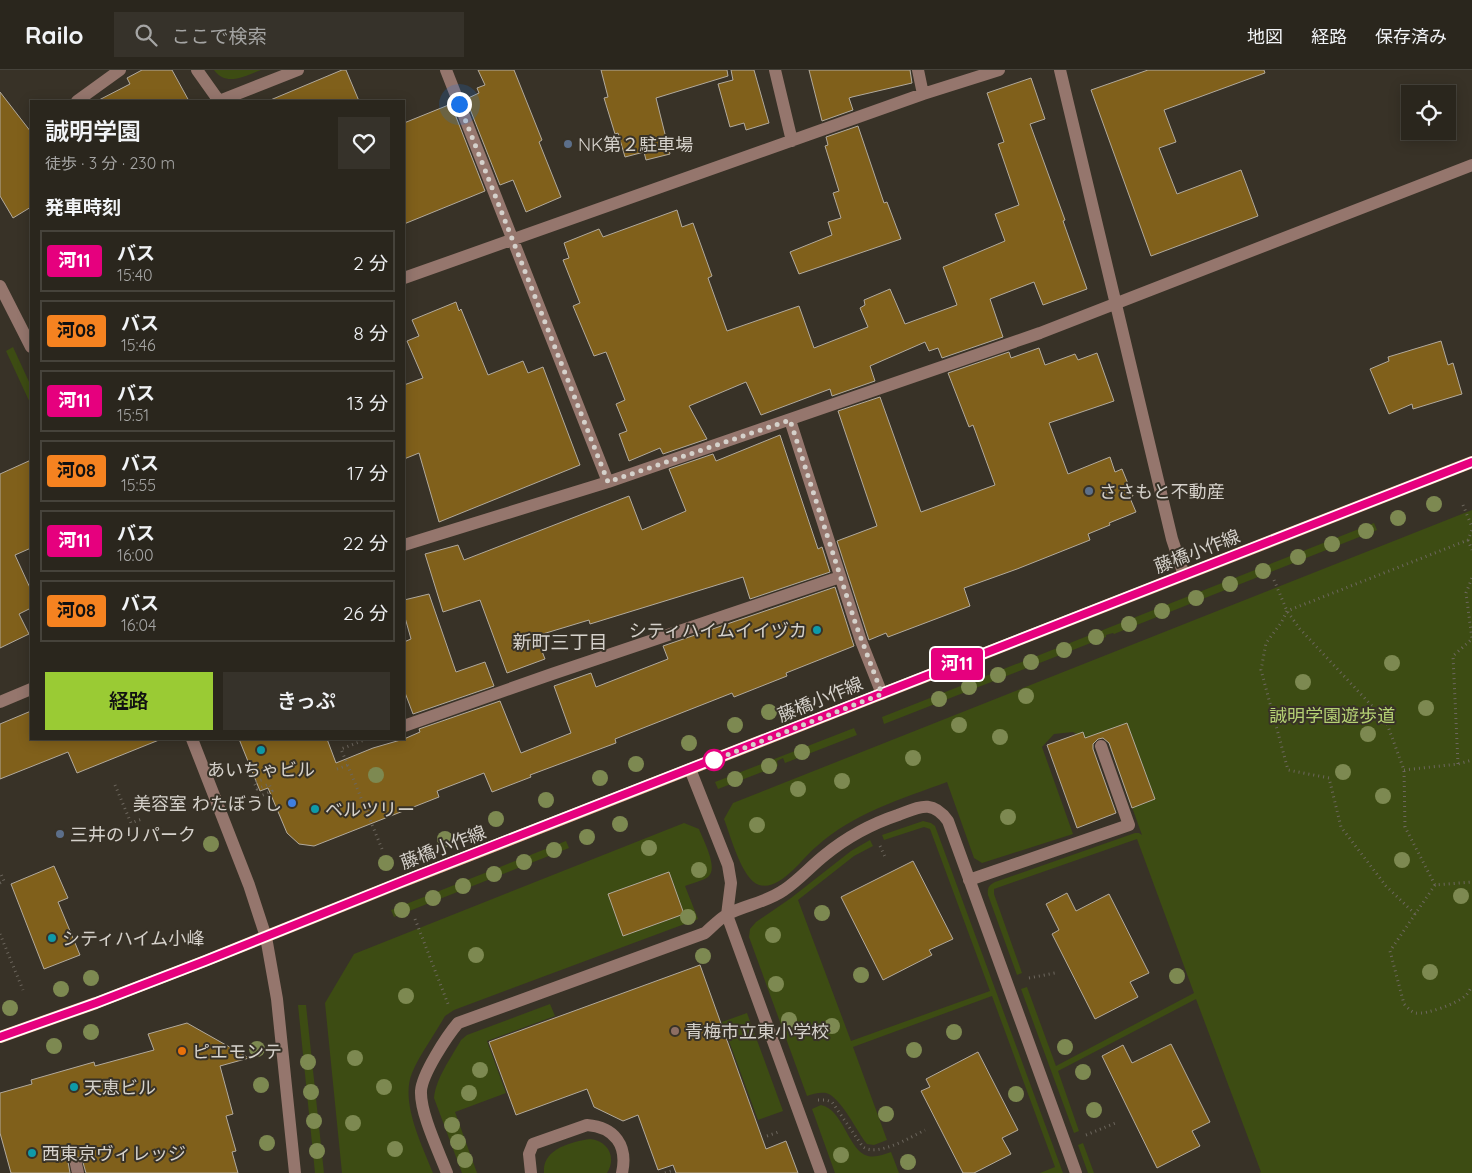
<!DOCTYPE html>
<html lang="ja">
<meta charset="utf-8">
<style>
body{margin:0;font-family:Quicksand,"Noto Sans JP",sans-serif;background:#36322a;color:#f1f3f6;height:100vh;display:flex;flex-direction:column;font-size:19px;white-space:nowrap}
*{box-sizing:border-box;margin:0}
p{font-size:16px;color:#a5a5a4}
.icon{flex:none;width:28px;height:28px;fill:none;stroke:currentColor;stroke-width:2;stroke-linecap:round;stroke-linejoin:round}
.map{position:relative;flex:1;overflow:hidden}
.panel{position:absolute;left:30px;top:30px;width:375px;height:640px;display:flex;flex-direction:column;background:#2a261d;border-radius:0px;box-shadow:0 2px 12px #0003,0 0 0 1px #46433b}
.panel>*{flex:none}
.badge{padding:0 10px;border-radius:4px;font-size:18px;line-height:32px}
.controls{position:absolute;left:1401px;top:15px;display:grid;gap:10px}
.controls a{display:grid;place-items:center;width:55px;height:55px;border-radius:0px;background:#2a261d;box-shadow:0 2px 12px #0003,0 0 0 1px #46433b;font-size:25px}
.you{position:absolute;width:25px;height:25px;margin:-12px;border:4px solid #fff;border-radius:50%;background:#1a73e8;box-shadow:0 0 0 8px #1a73e833}
.map>.badge{position:absolute;translate:-50% -50%;box-shadow:0 0 0 2px #fff}
h2{padding:0 15px;font-size:19px;line-height:45px}
.round{display:grid;place-items:center;flex:none;width:52px;height:52px;border-radius:0px;background:#36322a}
.summary{display:flex;align-items:center;justify-content:space-between;height:85px;padding:0 15px}
h1{font-size:24px;font-weight:600;line-height:38px}
.button{display:flex;gap:10px;margin-top:auto;padding:10px 15px}
.button a{flex:1;height:58px;border-radius:0px;background:#9acb34;color:#111;font-size:20px;font-weight:600;line-height:58px;text-align:center}
.button a+a{background:#36322a;color:#f1f3f6}
ul{padding:0;list-style:none}
li{display:flex;align-items:center;gap:15px;height:62px;margin:0 10px 8px;padding:0 5px;border:2px solid #46433b;border-radius:0px}
li div{flex:1}
li b{display:block;font-size:19px}
li em{font-style:normal}
li .badge{min-width:55px;font-weight:700;text-align:center}
header{display:flex;align-items:center;gap:30px;box-sizing:border-box;height:70px;padding:0 25px;background:#2a261d;border-bottom:1px solid #46433b}
header strong{font-size:24px}
nav{display:flex;gap:28px;margin-inline-start:auto;font-size:18px}
.search{width:350px;height:45px;background:#36322a;display:flex;align-items:center;gap:12px;box-sizing:border-box;padding:0 18px;border-radius:0px;color:#a5a5a4;font-size:19px}
.map>svg:first-child{display:block}
</style>
<header>
<strong>Railo</strong>
<div class="search"><svg class="icon" aria-label="search" viewBox="0 0 24 24"><circle cx="10" cy="10" r="6"/><path d="M15 15l6 6"/></svg>ここで検索</div>
<nav><a>地図</a><a>経路</a><a>保存済み</a></nav>
</header>
<div class="map">
<svg width="1472" height="1103" viewBox="0 0 1472 1103">
<rect width="100%" height="100%" fill="#383227"/>
<path fill="#3d4c13" d="M214,0h47c-16,6 -35,17 -47,0z
M13,277l18,39v19l-25,-54z
M1472,440v663h-213l2,-1 -65,-173 -138,72 21,60 -5,2 -53,-144 6,-2 29,79 138,-73 -57,-154 -143,50v5l28,79 -5,2 -29,-80c-1,-7 1,-10 7,-13l140,-49h4l3,2 -36,-100 -17,6 -16,-9 -19,2 -12,13 31,87 -91,29 -8,-5 -27,-76c-46,17 -93,31 -130,64 -15,12 -36,45 -58,39 -17,-5 -29,-51 -35,-66l9,-16z
M1374,453l3,7 -263,104 -1,-1 -7,2v2l-222,87 -2,-7z
M854,658l3,7 -72,28 -2,-5 -6,3 1,5 -60,23 -3,-7z
M923,751l8,2 4,3 128,347h-23l15,-6 -63,-171 -139,51 34,93 -13,5 -7,-1c-10,-12 -26,-47 -41,-51 -7,-1 -13,1 -19,3l-58,-159 1,-8 6,-7 35,-24 60,-47 19,-11 3,6 -19,10 -56,44 53,141 139,-50 -60,-162 -6,-2 -40,13 -2,-5z
M684,753l15,6c4,11 20,39 9,48 -6,4 -16,6 -23,9l13,33 -244,91 -9,6c-10,18 -25,38 -33,57 -12,29 10,72 21,100h-91l-17,-170 29,-49z
M566,771l3,7 -175,69 -3,-7z
M550,934l5,12 -68,25 19,52 -51,19 22,61h-15l-28,-75c2,-20 17,-40 27,-58l6,-5z
M298,935h8l18,168h-9z
M747,943l36,98 -25,9 -36,-98z
M821,1035c22,4 28,47 47,51 8,2 16,-2 23,-4l8,21h-64l-23,-64z
M590,1069c18,2 27,18 17,34h-63c-2,-24 27,-31 46,-34z
M1083,1073l11,30h-6l-10,-28z"/>
<path fill="#80601b" stroke="#b2aa9d" d="M142,0h30l17,31h-92l33,-17 -3,-6z
M342,0h4l13,31h-91z
M478,0h36l28,70 -3,2 22,55 -35,15 -13,-32 -13,5 -34,-86 13,-6 -2,-5 8,-3z
M601,0h126l1,6 -72,22 14,56 -24,6 -2,-8 -19,5 -7,-24 -3,1 -11,-36 4,-1z
M731,0h23l15,53 -23,7 -2,-7 -14,4 -12,-43 15,-4z
M809,0h101l2,13 -60,14 -3,1 4,12 -31,11z
M1148,0h116l1,3 -101,37 12,32 -17,6 18,46 64,-24 17,46 -107,40 -60,-166z
M1031,8l14,41 -15,5 35,96 -2,1 24,68 -44,16 -9,-23 -44,17 13,38 -61,21 -4,-10 -9,3 -4,-9 -55,24 5,15 -43,15 -2,-7 -69,26 -15,-33 -57,24 18,33 -44,15 -3,-6 -31,13 -10,-27 8,-3 -11,-27 9,-4 -19,-48 -12,4 -21,-50 7,-3 -17,-43 6,-2 -5,-15 35,-14 4,8 74,-27 5,17 11,-4 19,53 -4,2 19,53 72,-25 15,42 54,-21 -8,-19 5,-3 -1,-5 26,-11 15,35 52,-19 -14,-38 62,-26 -10,-27 24,-9 -21,-61 6,-2 -17,-49z
M0,22l31,40v75l-18,11 -13,-22z
M451,34l34,87 -81,33v-101z
M858,56l26,77 3,-1 14,37 -102,35 -9,-22 42,-17 -4,-13 13,-4 -8,-25 6,-2 -14,-45 3,-1 -2,-8z
M456,232l3,9 2,-2 27,66 35,-14 5,12 15,-6 37,98 -141,57 -20,-69 -15,6v-74l19,-7 -16,-37 12,-5 -7,-16z
M1441,271l7,24 5,-2 9,31 -49,15 -1,-5 -23,10 -19,-45 19,-8 -1,-4z
M1039,278l6,17 30,-11 3,6 19,-7 17,48 -65,22 19,51 42,-17 5,15 7,-3 11,27 -3,2 6,14 -27,11 1,2 -22,9 2,6 -73,29 -53,19 6,18 -82,31 -2,-4 -17,7 -32,-99 40,-15 -39,-115 42,-14 41,115 74,-27 -22,-60 -4,2 -21,-54 61,-21 2,6z
M780,365l38,114 4,-2 8,25 -80,27 -7,-22 -153,47 -1,-4 -53,16 9,23 -38,14 -27,-73 -37,12 -18,-58 33,-9 6,15 165,-64 13,34 44,-19 -17,-42 44,-15 3,7z
M31,390v88l-16,7 16,35v18l-12,6 10,20 -29,14v-174z
M835,517l19,59 -68,27 1,3 -53,21 -2,-4 -117,46 1,4 -86,32 1,2 -39,15 -8,-19 -47,18 2,6 -125,49 -15,-2 -12,-11 -19,-45 -8,3 -21,-52h88l9,24 37,-15 31,-9 16,-7 -1,-3 81,-28 21,52 50,-20 -17,-47 37,-13 5,14 72,-28 -5,-13z
M429,524l27,78 29,-10 9,24 -81,28 -9,-24v-48l7,-3 -7,-25v-14z
M31,641v28l128,1 -82,33 -9,-21 -68,27v-55z
M1127,653l28,76 -23,9 -23,-65 -6,-5 -5,1 -5,5v5l23,64 -39,15 -30,-83 36,-13 2,6z
M913,791l40,78 -24,11 3,5 -49,25 -42,-83z
M54,796l14,32 -10,4 22,53 -36,14 -33,-85z
M669,802l15,42 -61,22 -15,-42z
M1067,823l9,18 33,-17 40,79 -19,9 8,15 -43,22 -43,-85 7,-4 -13,-26z
M700,895l66,184 20,-8 12,32h-122l-3,-8 -15,5 -20,-55 -15,6 -29,-14 -7,-18 -71,26 -27,-73z
M187,953l62,35 -29,8 13,48 -7,2 10,35 -4,1 6,21h-152l-4,-14 -7,-3 -5,2 -2,4 2,11h-59l-11,-40v-40l32,-9 -1,-4 63,-18 1,4 59,-16 -6,-16z
M1171,974l39,78 -18,9 8,15 -43,22 -55,-112 21,-11 9,18z
M978,982l40,78 -16,8 9,16 -37,19h-11l-42,-82 9,-4 -4,-8z"/>
<g fill="none" stroke-linecap="round" stroke-linejoin="round">
<path stroke="#6d675e" stroke-width="3" stroke-dasharray="1 4" stroke-linecap="butt" d="M1463,435l9,22
M1468,470l4,10
M1274,510l13,31 13,18 86,92 18,49 1,57 30,58 37,-3
M367,669l-26,10 41,100
M1458,694l-5,-108 19,-17 -6,-46 6,-15
M337,699l11,-4
M1404,700l54,-6 14,-4
M115,715l16,38 11,-4
M249,731l23,-10 -3,-7 -12,5 -3,-7 11,-3
M178,734l5,-2
M880,776l6,13
M0,813l4,-2 -3,-7
M1435,815l-45,66 14,53c4,4 7,8 12,9 10,2 42,-10 49,-17 3,-2 5,-7 7,-10
M1415,844l-29,-28 -45,-59 -12,-49 -41,-8 -27,-100 5,-27 15,-20 6,-12 181,-71 4,-10
M415,849l33,85
M0,864l23,56
M1029,908l26,-5
M818,1030h8l6,2 31,45c15,10 48,-10 62,-17
M1086,1065l32,-13
M767,1066l14,-5
M665,1103l6,-2"/>
<path stroke="#95766d" stroke-width="12" d="M197,0l22,31
M446,0l162,412
M775,0l17,71
M918,0l5,24
M1060,0l112,469 12,36
M77,31l43,-31
M219,31l79,-31
M404,208l519,-184 76,-24
M0,216l31,61
M790,350l71,221 21,53
M404,475l204,-63 432,-149 432,-168
M0,632l31,-13
M404,656l148,-52 288,-97
M192,669l57,146 17,52 11,62 18,174
M690,699l38,96 3,18 -4,32 94,258
M969,810l160,-55 -28,-79
M76,1094l2,9
M447,1103c-8,-21 -27,-60 -26,-82 1,-17 26,-55 37,-68l247,-90c7,-6 15,-15 23,-19 18,-9 39,-12 56,-24 15,-10 27,-24 41,-35 22,-18 46,-31 73,-40 22,-8 34,-16 50,6l128,352
M531,1103l-2,-19 4,-10 54,-19c28,2 41,21 35,48"/>
<path stroke="#f8b9a5" stroke-width="12" d="M0,967l96,-34 109,-42 194,-78 1073,-421"/>
</g>
<g fill="#7d8951">
<circle cx="1434" cy="434" r="8"/>
<circle cx="1398" cy="448" r="8"/>
<circle cx="1366" cy="461" r="8"/>
<circle cx="1332" cy="474" r="8"/>
<circle cx="1298" cy="487" r="8"/>
<circle cx="1263" cy="501" r="8"/>
<circle cx="1230" cy="514" r="8"/>
<circle cx="1196" cy="528" r="8"/>
<circle cx="1162" cy="541" r="8"/>
<circle cx="1129" cy="554" r="8"/>
<circle cx="1096" cy="567" r="8"/>
<circle cx="1064" cy="580" r="8"/>
<circle cx="1031" cy="592" r="8"/>
<circle cx="1392" cy="593" r="8"/>
<circle cx="998" cy="605" r="8"/>
<circle cx="1303" cy="612" r="8"/>
<circle cx="969" cy="617" r="8"/>
<circle cx="1026" cy="626" r="8"/>
<circle cx="939" cy="629" r="8"/>
<circle cx="1426" cy="638" r="8"/>
<circle cx="769" cy="642" r="8"/>
<circle cx="735" cy="655" r="8"/>
<circle cx="959" cy="655" r="8"/>
<circle cx="1368" cy="664" r="8"/>
<circle cx="1000" cy="667" r="8"/>
<circle cx="689" cy="673" r="8"/>
<circle cx="802" cy="682" r="8"/>
<circle cx="913" cy="688" r="8"/>
<circle cx="636" cy="694" r="8"/>
<circle cx="769" cy="696" r="8"/>
<circle cx="1343" cy="702" r="8"/>
<circle cx="376" cy="705" r="8"/>
<circle cx="600" cy="708" r="8"/>
<circle cx="735" cy="709" r="8"/>
<circle cx="842" cy="711" r="8"/>
<circle cx="798" cy="719" r="8"/>
<circle cx="1383" cy="726" r="8"/>
<circle cx="546" cy="730" r="8"/>
<circle cx="1008" cy="747" r="8"/>
<circle cx="496" cy="749" r="8"/>
<circle cx="620" cy="754" r="8"/>
<circle cx="757" cy="755" r="8"/>
<circle cx="587" cy="767" r="8"/>
<circle cx="445" cy="769" r="8"/>
<circle cx="211" cy="774" r="8"/>
<circle cx="649" cy="778" r="8"/>
<circle cx="554" cy="780" r="8"/>
<circle cx="1402" cy="790" r="8"/>
<circle cx="524" cy="792" r="8"/>
<circle cx="386" cy="793" r="8"/>
<circle cx="699" cy="800" r="8"/>
<circle cx="494" cy="804" r="8"/>
<circle cx="463" cy="816" r="8"/>
<circle cx="1461" cy="826" r="8"/>
<circle cx="433" cy="828" r="8"/>
<circle cx="402" cy="840" r="8"/>
<circle cx="822" cy="843" r="8"/>
<circle cx="688" cy="847" r="8"/>
<circle cx="773" cy="865" r="8"/>
<circle cx="476" cy="885" r="8"/>
<circle cx="703" cy="886" r="8"/>
<circle cx="1430" cy="902" r="8"/>
<circle cx="861" cy="905" r="8"/>
<circle cx="1177" cy="906" r="8"/>
<circle cx="91" cy="908" r="8"/>
<circle cx="776" cy="914" r="8"/>
<circle cx="61" cy="919" r="8"/>
<circle cx="406" cy="926" r="8"/>
<circle cx="10" cy="938" r="8"/>
<circle cx="789" cy="950" r="8"/>
<circle cx="832" cy="956" r="8"/>
<circle cx="91" cy="962" r="8"/>
<circle cx="954" cy="962" r="8"/>
<circle cx="54" cy="976" r="8"/>
<circle cx="1065" cy="977" r="8"/>
<circle cx="257" cy="979" r="8"/>
<circle cx="914" cy="980" r="8"/>
<circle cx="355" cy="988" r="8"/>
<circle cx="308" cy="992" r="8"/>
<circle cx="480" cy="1000" r="8"/>
<circle cx="1083" cy="1002" r="8"/>
<circle cx="261" cy="1015" r="8"/>
<circle cx="384" cy="1017" r="8"/>
<circle cx="311" cy="1022" r="8"/>
<circle cx="469" cy="1023" r="8"/>
<circle cx="1016" cy="1024" r="8"/>
<circle cx="1094" cy="1040" r="8"/>
<circle cx="886" cy="1044" r="8"/>
<circle cx="314" cy="1051" r="8"/>
<circle cx="353" cy="1053" r="8"/>
<circle cx="452" cy="1055" r="8"/>
<circle cx="458" cy="1072" r="8"/>
<circle cx="267" cy="1073" r="8"/>
<circle cx="395" cy="1079" r="8"/>
<circle cx="317" cy="1081" r="8"/>
<circle cx="841" cy="1085" r="8"/>
<circle cx="465" cy="1090" r="8"/>
<circle cx="908" cy="1092" r="8"/>
</g>
<g fill="none" stroke-linecap="round" stroke-linejoin="round">
<g stroke="#fff" stroke-width="11">
<path id="line" d="M0,967l96,-34 109,-42 211,-85 1056,-414"/>
</g>
<use href="#line" stroke="#e6007e" stroke-width="8"/>
<path stroke="#d5d1cb" stroke-width="5" stroke-dasharray="0 9" d="M459,34l149,378 182,-62 66,205 26,69 -168,66"/>
</g>
<g fill="#5c6f8a" stroke="#383227" stroke-width="2">
<circle cx="568" cy="74" r="5"/>
<circle cx="1089" cy="421" r="5"/>
<circle cx="60" cy="764" r="5"/>
</g>
<g fill="#0f9aa8" stroke="#383227" stroke-width="2">
<circle cx="817" cy="560" r="5"/>
<circle cx="261" cy="680" r="5"/>
<circle cx="315" cy="739" r="5"/>
<circle cx="52" cy="868" r="5"/>
<circle cx="74" cy="1017" r="5"/>
<circle cx="32" cy="1083" r="5"/>
</g>
<circle fill="#fff" stroke="#e6007e" stroke-width="2.5" cx="714" cy="690" r="10"/>
<circle fill="#3f7fe0" stroke="#383227" stroke-width="2" cx="292" cy="733" r="5"/>
<circle fill="#8d6e63" stroke="#383227" stroke-width="2" cx="675" cy="961" r="5"/>
<circle fill="#e8710a" stroke="#383227" stroke-width="2" cx="182" cy="981" r="5"/>
<g text-anchor="middle" dominant-baseline="central" stroke-width="4" stroke-linejoin="round" paint-order="stroke">
<g font-size="18" fill="#d5d1cb" stroke="#383227" text-anchor="start">
<text x="578" y="74">NK第２駐車場</text>
<text x="1099" y="421">ささもと不動産</text>
<text x="807" y="560" text-anchor="end">シティハイムイイヅカ</text>
<text x="261" y="699" text-anchor="middle">あいちゃビル</text>
<text x="282" y="733" text-anchor="end">美容室 わたぼうし</text>
<text x="325" y="739">ベルツリー</text>
<text x="70" y="764">三井のリパーク</text>
<text x="62" y="868">シティハイム小峰</text>
<text x="685" y="961">青梅市立東小学校</text>
<text x="192" y="981">ピエモンテ</text>
<text x="84" y="1017">天恵ビル</text>
<text x="42" y="1083">西東京ヴィレッジ</text>
</g>
<g font-size="18" fill="#d5d1cb" stroke="#383227">
<text transform="translate(1197 481) rotate(-21)">藤橋小作線</text>
<text transform="translate(820 629) rotate(-22)">藤橋小作線</text>
<text transform="translate(443 777) rotate(-21)">藤橋小作線</text>
</g>
<g font-size="18" fill="#b5d174" stroke="#383227">
<text x="1332" y="645">誠明学園遊歩道</text>
</g>
<g font-size="19" fill="#d5d1cb" stroke="#383227">
<text x="560" y="572">新町三丁目</text>
</g>
</g>
</svg>
<div class="controls">
<a><svg class="icon" aria-label="locate" viewBox="0 0 24 24"><circle cx="12" cy="12" r="6"/><path d="M12 2v4M12 18v4M2 12h4M18 12h4"/></svg></a>
</div>
<div class="you" style="left:459px;top:34px"></div>
<b class="badge" style="left:957px;top:594px;background:#e6007e;color:#fff">河11</b>
<section class="panel">
<div class="summary"><div><h1>誠明学園</h1><p>徒歩 · 3 分 · 230 m</p></div><a class="round"><svg class="icon" aria-label="heart" viewBox="0 0 24 24"><path d="M12 20l-8-8c-3-5 5-10 8-4 3-6 11-1 8 4z"/></svg></a></div>
<h2>発車時刻</h2>
<ul>
<li><span class="badge" style="background:#e6007e;color:#fff">河11</span><div><b>バス</b><p>15:40</p></div><em>2 分</em></li>
<li><span class="badge" style="background:#f58220;color:#111">河08</span><div><b>バス</b><p>15:46</p></div><em>8 分</em></li>
<li><span class="badge" style="background:#e6007e;color:#fff">河11</span><div><b>バス</b><p>15:51</p></div><em>13 分</em></li>
<li><span class="badge" style="background:#f58220;color:#111">河08</span><div><b>バス</b><p>15:55</p></div><em>17 分</em></li>
<li><span class="badge" style="background:#e6007e;color:#fff">河11</span><div><b>バス</b><p>16:00</p></div><em>22 分</em></li>
<li><span class="badge" style="background:#f58220;color:#111">河08</span><div><b>バス</b><p>16:04</p></div><em>26 分</em></li>
</ul>
<div class="button"><a>経路</a><a>きっぷ</a></div>
</section>
</div>
